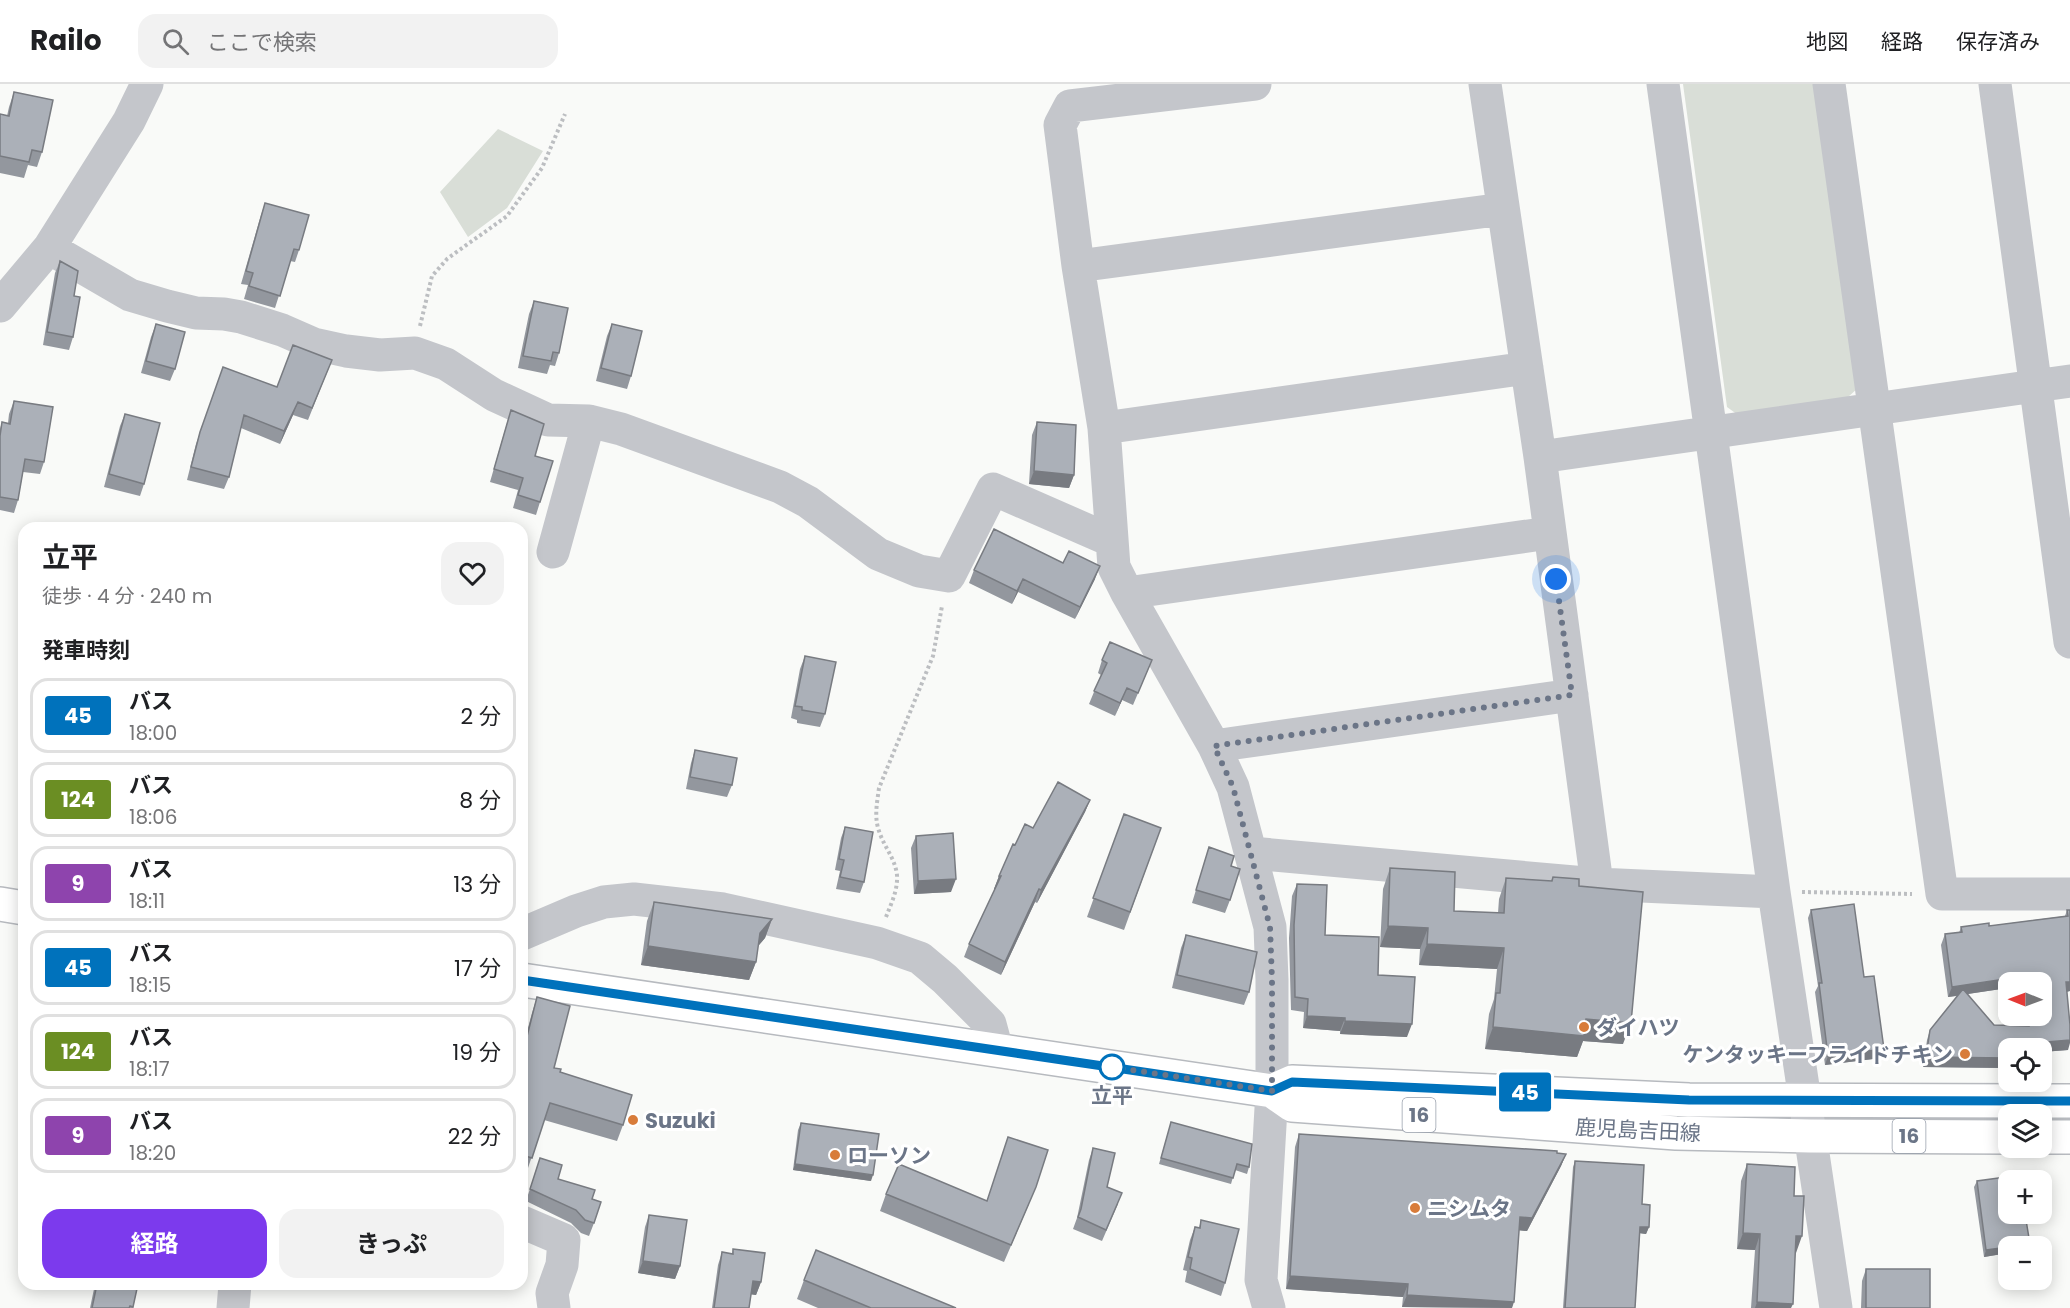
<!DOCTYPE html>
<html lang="ja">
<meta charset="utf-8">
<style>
body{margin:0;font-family:Poppins,"Noto Sans JP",sans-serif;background:#f2f2f2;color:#202124;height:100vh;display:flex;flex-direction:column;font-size:22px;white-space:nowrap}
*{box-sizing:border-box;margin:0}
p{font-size:20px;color:#757577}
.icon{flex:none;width:33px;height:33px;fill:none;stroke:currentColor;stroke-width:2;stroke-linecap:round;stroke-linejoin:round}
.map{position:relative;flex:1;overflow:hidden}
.panel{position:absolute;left:18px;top:438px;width:510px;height:768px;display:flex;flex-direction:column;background:#fff;border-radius:18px;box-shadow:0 3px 15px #0003}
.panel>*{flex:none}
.badge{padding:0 12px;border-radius:4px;font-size:21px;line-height:39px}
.needle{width:39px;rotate:271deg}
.fabs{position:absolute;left:1998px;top:888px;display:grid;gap:12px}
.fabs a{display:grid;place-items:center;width:54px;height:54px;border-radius:12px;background:#fff;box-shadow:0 3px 15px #0003;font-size:30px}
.you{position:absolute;width:30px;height:30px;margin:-15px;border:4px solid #fff;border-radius:50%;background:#1a73e8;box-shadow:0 0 0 9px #1a73e833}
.map>.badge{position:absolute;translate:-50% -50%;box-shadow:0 0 0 3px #fff}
h2{padding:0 24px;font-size:22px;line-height:54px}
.round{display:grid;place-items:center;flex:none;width:63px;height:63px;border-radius:18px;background:#f2f2f2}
.head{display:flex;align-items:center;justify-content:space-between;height:102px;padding:0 24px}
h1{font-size:28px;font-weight:700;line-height:45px}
.button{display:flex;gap:12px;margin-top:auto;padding:12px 24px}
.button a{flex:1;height:69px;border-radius:18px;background:#7c3aed;color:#fff;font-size:24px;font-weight:700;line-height:69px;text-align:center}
.button a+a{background:#f2f2f2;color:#202124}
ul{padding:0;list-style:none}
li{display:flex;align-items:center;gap:18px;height:75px;margin:0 12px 9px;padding:0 12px;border:3px solid #e0e0e0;border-radius:18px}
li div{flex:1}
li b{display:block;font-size:22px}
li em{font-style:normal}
li .badge{min-width:66px;font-weight:700;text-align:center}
header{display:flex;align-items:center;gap:36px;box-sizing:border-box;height:84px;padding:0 30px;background:#fff;border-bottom:2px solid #e0e0e0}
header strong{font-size:28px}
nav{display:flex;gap:33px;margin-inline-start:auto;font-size:21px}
.search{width:420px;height:54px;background:#f2f2f2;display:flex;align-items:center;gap:15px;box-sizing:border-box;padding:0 21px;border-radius:18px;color:#757577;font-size:22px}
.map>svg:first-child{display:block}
</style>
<header>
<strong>Railo</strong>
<div class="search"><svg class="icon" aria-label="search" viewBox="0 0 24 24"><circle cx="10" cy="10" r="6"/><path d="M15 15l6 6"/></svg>ここで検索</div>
<nav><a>地図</a><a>経路</a><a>保存済み</a></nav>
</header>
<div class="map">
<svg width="2070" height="1224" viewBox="0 0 2070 1224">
<rect width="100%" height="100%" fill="#f9faf8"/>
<path fill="#d9ded7" d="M1683,0h131l45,303 -12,11 -109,17 -11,-8z
M498,45l45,22 -36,57 -39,29 -28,-45z"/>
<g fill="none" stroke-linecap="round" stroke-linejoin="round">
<g stroke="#b7babf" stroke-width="36">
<path id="major" d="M0,820l24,4
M522,896l750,111 20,14 384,28 134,3 198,1
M1272,1007l20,-9 397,18 381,1
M2042,1053h28"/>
</g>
<path stroke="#bcbec1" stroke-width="4" stroke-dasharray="3 3" stroke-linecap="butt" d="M420,242l12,-50 15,-17 60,-43 35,-48 23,-54
M1802,808l110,2
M886,833c5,-13 12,-27 11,-42 -2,-17 -13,-28 -18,-44 -5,-14 -2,-28 0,-43l54,-132 9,-50"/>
<path stroke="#c4c6cb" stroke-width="33" d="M1255,0l-185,22 -10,19 18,141 26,162 10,139 13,26 87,153 19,41 37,140 2,53v111l-11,189 8,28
M1485,0l55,373 57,427
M1663,0l111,808 62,416
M1829,0l113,810h128
M1995,0l75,558
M49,164l81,47 37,11 29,7 28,1 17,3 41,13 32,14 32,7 34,4 35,-2 31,11 48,31 54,25 41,1 32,8 159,58 28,15 70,52 41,17 30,5 44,-87 119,52
M1078,182l425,-57
M0,222l49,-58 80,-127 18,-37
M1104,344l423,-60
M1540,373l530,-76
M553,468l36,-131
M1127,509l422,-60
M1214,662l358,-51
M1251,769l346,31 177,8
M522,850l54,-23 28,-9 30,-3 89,10 154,34 43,15 25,21 45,45 7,26
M522,1138l42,18 -2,25 -10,28 2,15
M233,1224l2,-24"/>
<use href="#major" stroke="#fff" stroke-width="33"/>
</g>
<path fill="#93979e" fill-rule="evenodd" d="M14,8l28,60 -5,15 -9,-2 -4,13 -24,-5v-59l7,2 2,-9z
M265,119l34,47 -4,12 -5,-1 -15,47 -31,-9 4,-14 -7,-1 20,-69z
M60,177l14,35 -1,41 -4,13 -26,-5 12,-72z
M534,217l25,52 -4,13 -5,-1 -3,9 -29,-6 11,-54z
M156,240l19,45 -5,12 -29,-8 10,-36z
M612,240l19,52 -4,13 -31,-8 11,-45z
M332,276l-24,60 -15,-5 -13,29 -39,-16 -12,49 -5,12 -37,-9 9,-36 27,-77 54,20z
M14,317l30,61 -4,12 -17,-2 -5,28 -4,13 -14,-3v-81l2,-7 6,1 1,-9z
M511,326l24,46 5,46 -4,13 -23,-7 5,-18 -28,-8 17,-59z
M125,330l19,70 -4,12 -36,-9 16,-61z
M1037,338l37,53 -5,13 -40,-4 3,-49z
M974,486l121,9 -20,40 -57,-27 -6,12 -43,-21z
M805,572l20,58 -5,13 -23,-4v-3l-6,-2 9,-49z
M1102,576h50l-19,45 -11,-5 -7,16 -26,-12 12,-29 -3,-2z
M695,666l37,35 -5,12 -41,-8 5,-26z
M1090,716l-5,12 -48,91 -2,-1 -34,73 -37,-18 5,-13 26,-55h-1l5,-13 16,-31z
M1124,730l37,14 -37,102 -37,-13z
M845,743l19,55 -4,11 -24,-4 4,-18 -5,-1 6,-32z
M916,752l35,56 -37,2 -3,-46z
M1209,763l22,19 -1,34 -5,13 -33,-10z
M1390,784l64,43 44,2 1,-14 7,-21 45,3 2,-4 26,9 44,158 -40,-3 -6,16 -92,-8 4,-35 5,-15 3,-30 -78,-4 1,-16 -40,-2 3,-58z
M1297,800l28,51 53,40 29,62 -67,-3v-3l-37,-3 1,-16 -13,-2 -2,-72 3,-42z
M654,818l118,17 -7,19 -7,8 -2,16 -7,18 -108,-15 6,-44z
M1811,826l53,67 17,81 -56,7 -10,-73 3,-6 -10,-68z
M2067,826h3v81l-3,1 1,58 -26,2v-4h-34v13l-2,7 -83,-1 4,-27 3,-10 27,-34 -9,1 -7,-52 4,-11 14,-1 2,-6 28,-1 76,-10zM2008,898h34v34h-18l1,10 -31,-1 -27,-31 34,-5 7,1z
M1186,851l63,57 -5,13 -72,-17 9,-40z
M537,913l17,71 69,57 -6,16 -73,-21 -18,54 -4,-1v-123l10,-37z
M1171,1038l78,45 -2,7 -12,-4 -4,14 -72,-20z
M801,1039l70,58 -78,-11 5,-40z
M1299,1050l267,20 -5,12 -34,65 -8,-1 -7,78 -110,-1 1,-10 -117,-8 9,-142z
M1008,1053l21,67 -25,58 -124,-51 6,-17 101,7z
M1093,1064l14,39 11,17 -16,37 -29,-12 4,-11 12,-58z
M540,1074l18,21 34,20 2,24 -5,13 -8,-3 -10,-10 -45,-22z
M1575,1077l74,66 -3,7 -6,-1 -5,75h-72l10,-141z
M1747,1080l47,32 1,57 -4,55h-40l4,-58 -18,-1 4,-68z
M1977,1097l53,63 -1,2h-21v7l-24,4 -10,-70z
M649,1131l31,51 -5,13 -37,-6 7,-46z
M1201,1136l24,63 -4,13 -36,-14 2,-11 -4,-1 7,-30 5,-13 4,1z
M733,1165l28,33 -5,13 -5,-1 -2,14h-37l6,-43 4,-13 10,2z
M1866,1185l64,39h-69l1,-27z
M804,1196l152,28h-138l-21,-9z
M95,1200h43l-5,24h-43z"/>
<path fill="#787b81" d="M298,318l-5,13 -13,29 4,-13z
M1034,387l40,4 -5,13 -40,-4z
M1100,482l-5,13 -20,40 5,-12z
M1023,495l-5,13 -6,12 5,-13z
M1127,604l-5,12 -7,16 5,-13z
M1090,716l-5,12 -48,91 4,-13z
M999,792h2l-4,13h-3z
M956,795l-5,13 -37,2 4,-13z
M1039,805l-4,13 -34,73 4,-13z
M772,835l-7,19 -12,14 7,-19z
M1388,842l40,2 -8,21 -40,-2z
M1427,860l77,4 -7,21 -78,-4z
M648,862l108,16 -7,18 -108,-15z
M2005,895l20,2v1h-17v8l-7,-1 -53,8 4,-10z
M2066,898h4v9l-7,1z
M1307,932l38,2 -5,13 -37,-3z
M1586,935l45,4 -8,21 -40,-3 -6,16 -92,-8 8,-22z
M1345,937l67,3 -5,13 -67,-3z
M2070,956v3l-2,7 -26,2v-4h-33l1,-3z
M1884,965l-3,9 -56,7 3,-9z
M1926,973l82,1v3l-2,7 -83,-1z
M1566,1070l-5,12 -34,65 -12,-1 5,-13z
M795,1080l78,11 -2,6 -78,-11z
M1640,1143h9l-3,7 -8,-1z
M1743,1149l17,1 -5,16 -18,-1z
M1796,1152h6l-6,17z
M2030,1160l-1,2h-17z
M2008,1163v6l-24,4 2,-7z
M643,1177l37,5 -5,13 -37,-6z
M1290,1192l118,8 -5,13 -117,-8z
M753,1197l8,1 -5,13 -8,-1z
M1407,1211l107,7 -2,6 -110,-1z
M1757,1218l36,2 -2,4h-36z"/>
<path fill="#abb0b8" stroke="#787b81" stroke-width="1.5" d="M14,8l39,8 -11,52 -10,-2 -3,12 -29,-6v-42l9,2z
M265,119l44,12 -10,35 -5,-1 -14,47 -31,-10 4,-13 -7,-2z
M60,177l18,10 -4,25 6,1 -7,40 -26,-5z
M534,217l34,7 -9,45 -6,-1 -2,9 -28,-5z
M156,240l29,8 -10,37 -29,-8z
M612,240l30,7 -11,45 -30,-8z
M293,261l39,15 -20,48 -14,-6 -14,29 -40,-16 -15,62 -38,-10 9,-35 23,-65 54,20z
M14,317l39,6 -9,55 -19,-3 -7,41 -18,-3v-61l2,-14 8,2z
M511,326l33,14 -9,32 18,5 -13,41 -22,-7 5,-17 -29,-9z
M125,330l35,9 -16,61 -35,-10z
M1037,338l39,3 -2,50 -40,-4z
M994,445l69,34 6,-12 31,15 -20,41 -57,-28 -6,12 -43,-21z
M1110,558l42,18 -14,33 -11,-5 -7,15 -26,-12 13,-28 -5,-3z
M805,572l31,6 -11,52 -23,-4v-3l-7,-1z
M695,666l42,8 -5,27 -42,-8z
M1058,698l32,18 -49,90 -2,-1 -34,73 -36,-18 32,-68h-2l14,-32 2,1 10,-21 8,4z
M1124,730l37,14 -31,84 -37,-14z
M845,743l28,5 -9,50 -24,-5 4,-17 -5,-1z
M953,749l3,46 -38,2 -2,-45z
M1209,763l25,9 -3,10 9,3 -10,31 -34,-10z
M1390,784l65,4 -1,39 50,2 2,-35 46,3 1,-4 26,2v7l64,6 -12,131 -45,-4 -2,17 -91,-9 3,-34h4l4,-45 -77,-4 1,-16 -40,-2z
M1297,800l30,1 -2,50 54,2 -1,38 37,2 -3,47 -67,-3v-3l-38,-2 1,-17 -13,-2 -1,-72z
M654,818l118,17 -12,14 -4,29 -108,-16z
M1854,820l10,73 10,-1 10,73 -56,7 -9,-73h3l-11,-73z
M2067,826h3v72h-4l4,43v15l-60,5v3h-2v10l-82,-1 4,-27 33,-41 31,36 35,1 -1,-10h14v-34h-16l-1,-1 -20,-2 -53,8 -7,-53 17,-2 -1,-5 28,-4v3l79,-10z
M1186,851l71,17 -8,40 -72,-17z
M537,913l33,9 -16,62 7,1 -1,3 72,23 -9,30 -73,-22 -18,55 -10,-3v-55l1,-3 -1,-1v-40z
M1171,1038l81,22 -3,23 -12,-3 -4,14 -72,-20z
M801,1039l78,11 -6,41 -78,-11z
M1299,1050l258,17v2l9,1 -34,64 -12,-1 -6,85 -107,-7 1,-11 -118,-8z
M1008,1053l40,13 -12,37 -25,58 -125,-51 13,-30 88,37z
M1093,1064l22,5 -8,34 15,6 -16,37 -28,-13 3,-8z
M540,1074l22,7 -4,14 37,11 -3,9 9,3 -7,21 -9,-3 -9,-10 -46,-21z
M1575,1077l69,4 -2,39 8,1 -1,22h-9l-5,81h-70z
M1747,1080l48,3 -1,29h10l-2,40h-6l-3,68 -36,-2 3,-68 -17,-1z
M2020,1091v5h-12v34h17l5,30 -44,6 -9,-69z
M649,1131l38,5 -7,46 -37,-5z
M1201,1136l38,9 -14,54 -35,-14 2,-11 -4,-1 7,-30 5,1z
M733,1165l32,4 -4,29 -8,-1 -4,27h-35l8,-56 11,2z
M816,1166l140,58h-85l-67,-28z
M1866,1185h64v39h-64z
M97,1200h41l-5,23 -3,-1 -1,2h-37z"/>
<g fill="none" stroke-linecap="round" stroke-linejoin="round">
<g stroke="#fff" stroke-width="14">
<path id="line" d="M522,896l750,111 20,-9 397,18 381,1"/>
</g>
<use href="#line" stroke="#0072bc" stroke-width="9"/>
<path stroke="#6b7587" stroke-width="6" stroke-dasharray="0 10.8" d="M1112,983l160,24v-111l-2,-53 -37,-140 -19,-41 358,-51 -16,-116"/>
</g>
<g fill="#d87c3a" stroke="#fff" stroke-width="2">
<circle cx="1584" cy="943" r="6"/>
<circle cx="1965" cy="970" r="6"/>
<circle cx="633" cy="1036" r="6"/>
<circle cx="835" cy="1071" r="6"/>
<circle cx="1415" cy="1124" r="6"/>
</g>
<circle fill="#fff" stroke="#0072bc" stroke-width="3" cx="1112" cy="983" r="12"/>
<g text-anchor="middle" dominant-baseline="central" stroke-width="6" stroke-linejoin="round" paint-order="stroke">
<g fill="#fff" stroke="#979eab" stroke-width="1.5">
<rect x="1402.5" y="1014" width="33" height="34" rx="4.5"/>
<rect x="1892.5" y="1035" width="33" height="34" rx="4.5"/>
</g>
<g font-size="20" font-weight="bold" fill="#6b7587">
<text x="1419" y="1031">16</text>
<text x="1909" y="1052">16</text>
</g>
<g font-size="21" font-weight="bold" fill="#6b7587" stroke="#fff" text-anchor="start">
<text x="1596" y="943">ダイハツ</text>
<text x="1953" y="970" text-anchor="end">ケンタッキーフライドチキン</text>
<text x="645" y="1036">Suzuki</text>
<text x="847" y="1071">ローソン</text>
<text x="1427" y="1124">ニシムタ</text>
</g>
<g font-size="21" font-weight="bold" fill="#6b7587" stroke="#fff">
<text x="1112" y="1011">立平</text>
</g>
<g font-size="21" fill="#6b7587" stroke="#fff">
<text transform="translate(1638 1046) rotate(3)">鹿児島吉田線</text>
</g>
</g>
</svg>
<div class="fabs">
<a><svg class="needle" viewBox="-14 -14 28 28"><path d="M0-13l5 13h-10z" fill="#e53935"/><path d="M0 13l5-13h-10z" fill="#757577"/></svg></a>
<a><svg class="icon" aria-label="locate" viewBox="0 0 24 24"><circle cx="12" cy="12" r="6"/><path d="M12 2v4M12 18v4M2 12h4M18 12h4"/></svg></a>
<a><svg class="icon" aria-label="layers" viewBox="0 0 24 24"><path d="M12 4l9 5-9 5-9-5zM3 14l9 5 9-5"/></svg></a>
<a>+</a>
<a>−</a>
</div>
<div class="you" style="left:1556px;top:495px"></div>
<b class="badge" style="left:1525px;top:1008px;background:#0072bc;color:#fff">45</b>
<section class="panel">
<div class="head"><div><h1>立平</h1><p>徒歩 · 4 分 · 240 m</p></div><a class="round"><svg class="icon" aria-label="heart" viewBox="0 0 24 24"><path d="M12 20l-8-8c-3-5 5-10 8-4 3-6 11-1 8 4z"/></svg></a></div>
<h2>発車時刻</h2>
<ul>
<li><span class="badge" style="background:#0072bc;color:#fff">45</span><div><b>バス</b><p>18:00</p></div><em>2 分</em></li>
<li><span class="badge" style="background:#6b8e23;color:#fff">124</span><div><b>バス</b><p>18:06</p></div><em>8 分</em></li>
<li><span class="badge" style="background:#8e44ad;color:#fff">9</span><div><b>バス</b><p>18:11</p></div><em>13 分</em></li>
<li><span class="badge" style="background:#0072bc;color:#fff">45</span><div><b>バス</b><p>18:15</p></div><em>17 分</em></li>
<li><span class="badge" style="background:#6b8e23;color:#fff">124</span><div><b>バス</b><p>18:17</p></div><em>19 分</em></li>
<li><span class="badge" style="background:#8e44ad;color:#fff">9</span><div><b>バス</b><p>18:20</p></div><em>22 分</em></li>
</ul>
<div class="button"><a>経路</a><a>きっぷ</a></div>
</section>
</div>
